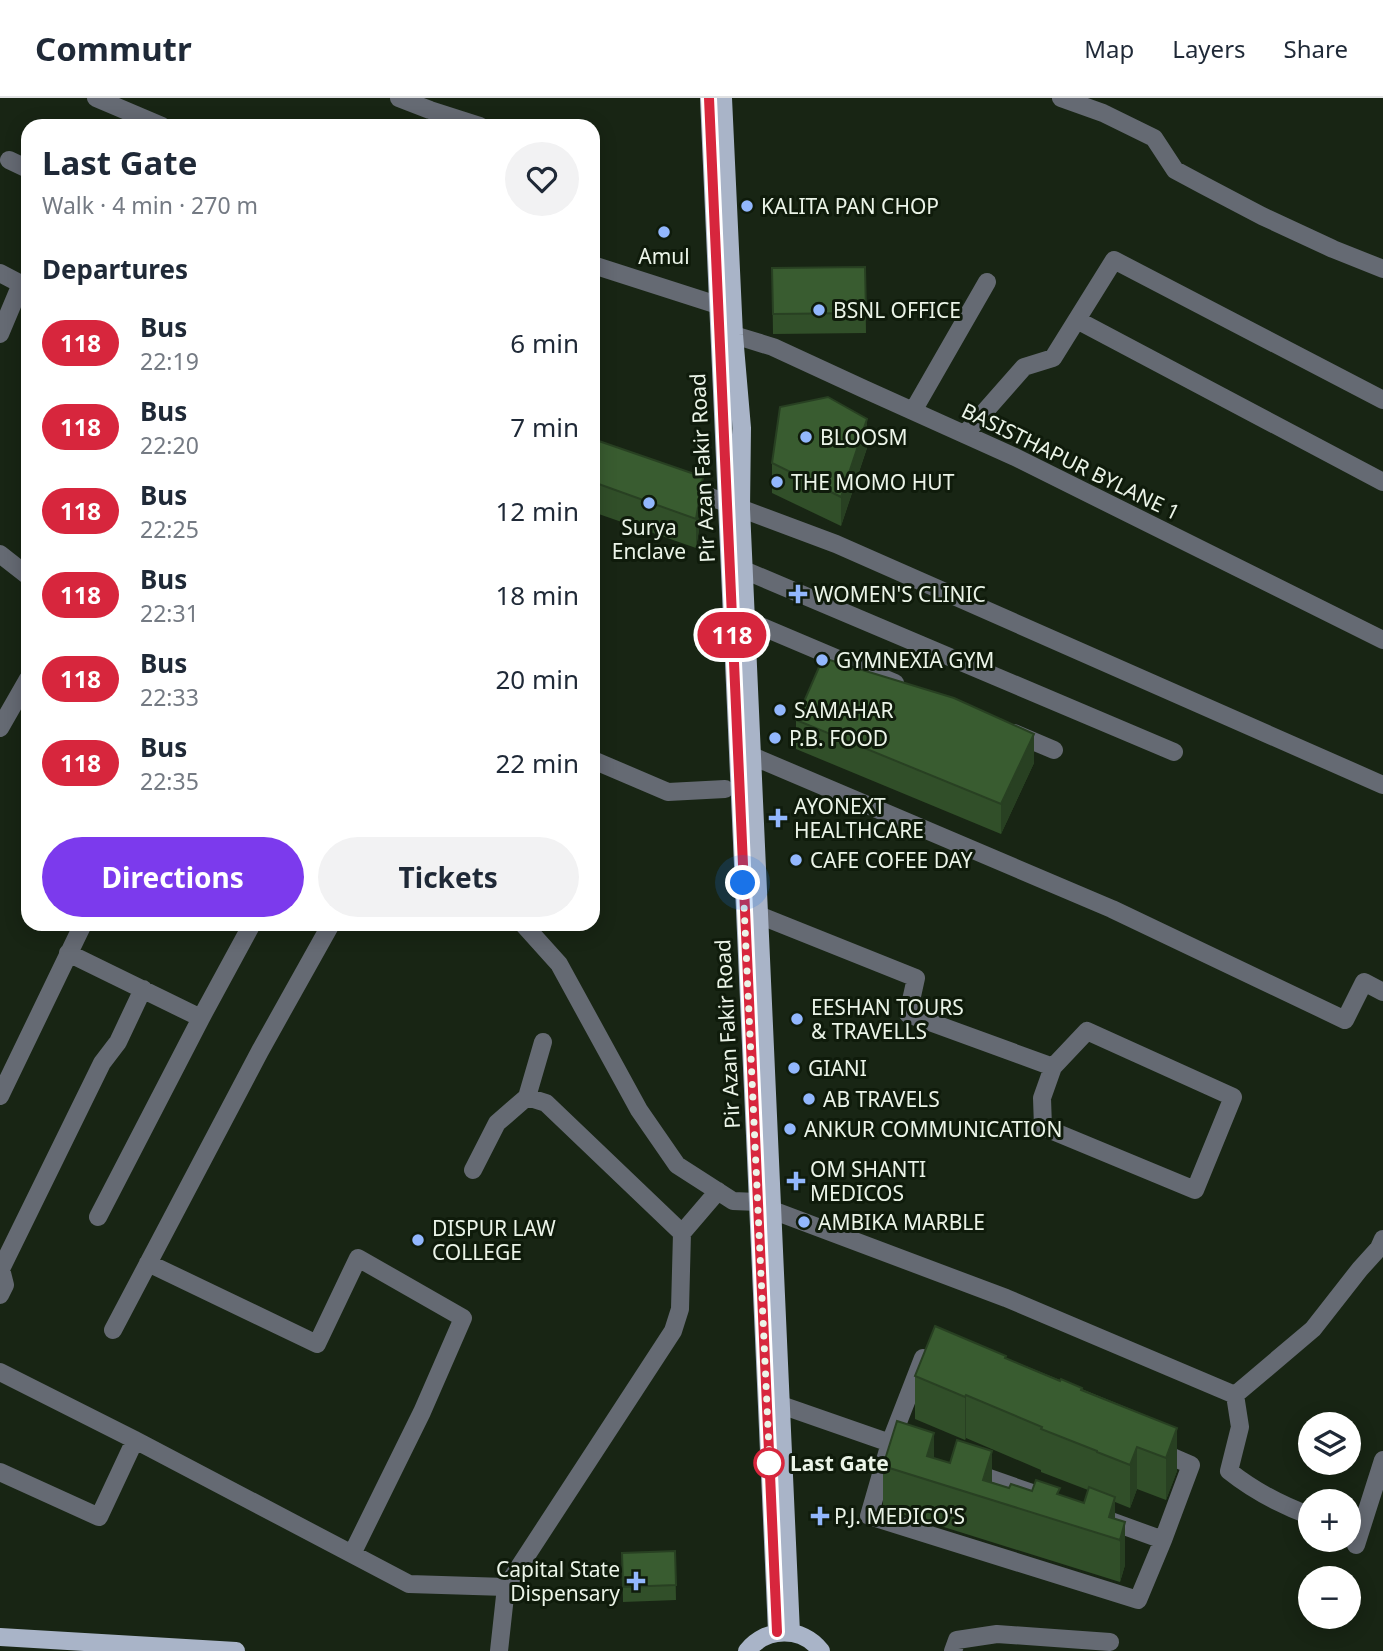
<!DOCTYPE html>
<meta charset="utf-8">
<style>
body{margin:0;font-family:"Noto Sans",sans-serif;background:#f2f2f3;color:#1f2937;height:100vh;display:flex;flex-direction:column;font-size:26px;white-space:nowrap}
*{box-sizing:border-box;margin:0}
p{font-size:23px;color:#747a83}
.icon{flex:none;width:38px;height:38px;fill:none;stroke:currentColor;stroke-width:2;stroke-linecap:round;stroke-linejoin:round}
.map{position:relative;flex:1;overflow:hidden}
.drawer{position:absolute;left:21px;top:21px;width:579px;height:812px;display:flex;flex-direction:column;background:#fff;border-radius:21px;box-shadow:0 4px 18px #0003}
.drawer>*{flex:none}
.badge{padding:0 14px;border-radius:23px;font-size:24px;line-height:46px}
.buttons{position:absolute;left:1298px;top:1314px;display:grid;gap:14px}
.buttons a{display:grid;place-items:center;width:63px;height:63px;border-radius:50%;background:#fff;box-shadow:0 4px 18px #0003;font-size:35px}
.you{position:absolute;width:35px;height:35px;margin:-18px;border:5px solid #fff;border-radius:50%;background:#1a73e8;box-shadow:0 0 0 10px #1a73e833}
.map>.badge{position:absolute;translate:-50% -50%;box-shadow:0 0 0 4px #fff}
h2{padding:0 21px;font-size:26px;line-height:63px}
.round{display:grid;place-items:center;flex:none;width:74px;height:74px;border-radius:37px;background:#f2f2f3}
.head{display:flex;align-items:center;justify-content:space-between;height:119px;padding:0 21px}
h1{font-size:33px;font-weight:700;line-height:52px}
.primary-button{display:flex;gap:14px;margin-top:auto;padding:14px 21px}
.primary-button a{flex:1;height:80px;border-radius:42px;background:#7c3aed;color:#fff;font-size:28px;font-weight:700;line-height:80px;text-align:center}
.primary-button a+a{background:#f2f2f3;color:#1f2937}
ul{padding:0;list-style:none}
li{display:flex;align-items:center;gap:21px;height:84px;padding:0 21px}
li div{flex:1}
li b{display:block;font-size:26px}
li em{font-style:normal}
li .badge{min-width:77px;font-weight:700;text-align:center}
header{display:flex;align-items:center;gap:42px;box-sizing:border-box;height:98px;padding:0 35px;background:#fff;border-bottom:2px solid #e0e1e3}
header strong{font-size:33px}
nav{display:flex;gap:38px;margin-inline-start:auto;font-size:24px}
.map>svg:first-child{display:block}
</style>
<header>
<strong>Commutr</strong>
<nav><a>Map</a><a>Layers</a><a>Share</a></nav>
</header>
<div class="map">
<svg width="1383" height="1553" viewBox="0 0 1383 1553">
<rect width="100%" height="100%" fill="#182514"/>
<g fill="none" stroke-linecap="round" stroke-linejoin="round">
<path stroke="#656a73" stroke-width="18" d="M96,0l66,28
M399,0l31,12 50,16
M1061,0l42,15 51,25 21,32 28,15 59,31 71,33 50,20
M9,62l19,9
M593,167l137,44
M0,175l21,11
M1077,222l306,162
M0,236l21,-50 7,3
M734,237l39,12 91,42 151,68 368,183
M913,313l74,-129
M965,336l59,-67 29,-9 61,-98 269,140
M681,388l155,58 547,241
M0,456l28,22
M744,472l430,182
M746,522l149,63
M0,630l28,-49
M1014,635l40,17
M752,658l360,153 233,111 19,-38 19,10
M593,662l75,32 57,-3
M746,812l170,68 -8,36 145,53
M523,826l36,40 80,146 38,55 56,36 25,1
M68,855l133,65
M1087,933l146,66 -38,93 -152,-63 -1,-29 11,-31z
M0,998l83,-172
M527,999l16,-55
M473,1072l24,-47 30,-26 19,6 136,130
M772,1112l234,88 229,97
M98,1119l103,-199 51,-94
M148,1165l169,81 41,-86 105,60 -41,94 -70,142 57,30 97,3 -7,64
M0,1197l5,-10 -4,-16 101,-206 16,-21 25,-53
M113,1232l147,-279 71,-127
M923,1260l-33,85 -21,73 269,84 25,-60
M0,1274l135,68 217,114
M1235,1297l78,-66 47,-60 19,-21 4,-9
M1235,1297l5,32 -11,44c25,20 52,34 82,45
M781,1307l132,46
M969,1373l63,22
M0,1374l99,45 36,-77
M1105,1421l58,21 28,-75 -37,-16
M1356,1447l27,-85
M506,1489l167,-256 7,-22 2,-76 36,-42
M953,1553l4,-11 40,-6 113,8"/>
<path stroke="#a9b4c8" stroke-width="18" d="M709,0l68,1534
M723,0l11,237 8,93 -1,81 50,1124
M0,1539l236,14
M747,1553c19,-24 55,-25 74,0"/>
</g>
<path fill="#314f29" d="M865,169l1,66 -93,1 -1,-66z
M593,341l110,67 -7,42 -103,-36z
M867,350l-26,78 -69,-33v-30z
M796,622l238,43 -33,71 -205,-85z
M1006,1260l171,70v43l-11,29 -29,-11 -7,19 -15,-6v17l10,46 -5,17 -237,-74v-42l51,-8 58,24 17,6 51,7 24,8 4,-13 -47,-18v-2l-75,-32 -1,2 -50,-21v-43z
M675,1453l1,49 -53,2 -1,-49z"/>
<path fill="#284022" d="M867,321v29l-26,78v-29z
M703,379v29l-7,42v-29z
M1034,636v29l-33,71v-30z
M966,1297v43l-1,2v-43z
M1177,1330v43l-11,29v-42z
M934,1335v42l-7,-19z
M1137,1349v42l-7,19v-43z
M992,1353v43l-9,-14z
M1115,1399v41l-6,-21z
M1125,1424v43l-5,17v-42z"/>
<path fill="#395c30" stroke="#284022" stroke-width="2" d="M865,169l1,46 -93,1 -1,-46z
M828,299l39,22 -26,78 -69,-34 8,-56z
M593,341l110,38 -7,42 -103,-37z
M823,560l131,40 80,36 -33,70 -205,-84z
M935,1228l71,30 -1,2 55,23 1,-2 21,9 -1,2 96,38 -11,30 -29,-11 -7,18 -33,-13v-1l-56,-22 1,-2 -76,-32 -1,2 -50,-21z
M897,1323l37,12 -7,23 23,7 7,-23 35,11 -9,29 26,8 2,-4 21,7 4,-11 24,8 -3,6 27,9 5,-16 26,10 -6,20 16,5 -5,18 -237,-74z
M675,1453l1,34 -53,2 -1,-34z"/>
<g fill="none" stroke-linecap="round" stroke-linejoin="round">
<g stroke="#fff" stroke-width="16">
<path id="line" d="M709,0l68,1534"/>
</g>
<use href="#line" stroke="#d7263d" stroke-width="10"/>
<path stroke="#ebf4e8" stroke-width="7" stroke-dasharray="0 12.6" d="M743,785l27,588 -1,-8"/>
</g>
<g fill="#92b7fd" stroke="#0f1b0b" stroke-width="2.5">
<circle cx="747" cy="108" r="7"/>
<circle cx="664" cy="134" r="7"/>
<circle cx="819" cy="212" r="7"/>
<circle cx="806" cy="339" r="7"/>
<circle cx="777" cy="384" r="7"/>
<circle cx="649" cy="405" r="7"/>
<path d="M794.5 485.5h7v7h7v7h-7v7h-7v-7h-7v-7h7z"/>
<circle cx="822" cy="562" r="7"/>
<circle cx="780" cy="612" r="7"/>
<circle cx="775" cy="640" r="7"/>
<path d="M774.5 709.5h7v7h7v7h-7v7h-7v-7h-7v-7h7z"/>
<circle cx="796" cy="762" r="7"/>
<circle cx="797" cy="921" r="7"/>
<circle cx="794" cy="970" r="7"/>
<circle cx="809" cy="1001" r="7"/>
<circle cx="790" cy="1031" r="7"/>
<path d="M792.5 1072.5h7v7h7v7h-7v7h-7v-7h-7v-7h7z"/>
<circle cx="804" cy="1124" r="7"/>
<circle cx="418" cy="1142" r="7"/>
<path d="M816.5 1407.5h7v7h7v7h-7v7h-7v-7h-7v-7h7z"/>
<path d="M632.5 1472.5h7v7h7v7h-7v7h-7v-7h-7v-7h7z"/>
</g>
<circle fill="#fff" stroke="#d7263d" stroke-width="3.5" cx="769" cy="1365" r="14"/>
<g text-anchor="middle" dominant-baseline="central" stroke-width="6" stroke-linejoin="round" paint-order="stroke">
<g font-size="21" fill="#ebf4e8" stroke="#0f1b0b" text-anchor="start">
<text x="761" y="108">KALITA PAN CHOP</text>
<text x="664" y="158" text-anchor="middle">Amul</text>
<text x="833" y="212">BSNL OFFICE</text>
<text x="820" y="339">BLOOSM</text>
<text x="791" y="384">THE MOMO HUT</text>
<text x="649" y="429" text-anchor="middle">Surya<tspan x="649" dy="24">Enclave</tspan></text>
<text x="814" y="496">WOMEN'S CLINIC</text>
<text x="836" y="562">GYMNEXIA GYM</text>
<text x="794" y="612">SAMAHAR</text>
<text x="789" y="640">P.B. FOOD</text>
<text x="794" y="708">AYONEXT<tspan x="794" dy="24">HEALTHCARE</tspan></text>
<text x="810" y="762">CAFE COFEE DAY</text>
<text x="811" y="909">EESHAN TOURS<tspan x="811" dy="24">&amp; TRAVELLS</tspan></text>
<text x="808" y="970">GIANI</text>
<text x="823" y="1001">AB TRAVELS</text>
<text x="804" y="1031">ANKUR COMMUNICATION</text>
<text x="810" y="1071">OM SHANTI<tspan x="810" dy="24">MEDICOS</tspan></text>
<text x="818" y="1124">AMBIKA MARBLE</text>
<text x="432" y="1130">DISPUR LAW<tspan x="432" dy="24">COLLEGE</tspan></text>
<text x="834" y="1418">P.J. MEDICO'S</text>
<text x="620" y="1471" text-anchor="end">Capital State<tspan x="620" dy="24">Dispensary</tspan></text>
</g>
<g font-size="21" fill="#ebf4e8" stroke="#0f1b0b">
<text transform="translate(1071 363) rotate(26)">BASISTHAPUR BYLANE 1</text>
<text transform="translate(702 370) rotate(-93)">Pir Azan Fakir Road</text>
<text transform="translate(727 936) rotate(-93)">Pir Azan Fakir Road</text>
</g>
<g font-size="21" font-weight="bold" fill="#ebf4e8" stroke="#0f1b0b" text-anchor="start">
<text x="790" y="1365">Last Gate</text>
</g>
</g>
</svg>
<div class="buttons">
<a><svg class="icon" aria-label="layers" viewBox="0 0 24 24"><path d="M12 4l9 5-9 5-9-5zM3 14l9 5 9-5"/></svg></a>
<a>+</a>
<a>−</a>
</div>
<div class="you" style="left:743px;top:785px"></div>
<b class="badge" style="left:732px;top:537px;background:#d7263d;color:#fff">118</b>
<section class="drawer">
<div class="head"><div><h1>Last Gate</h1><p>Walk · 4 min · 270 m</p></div><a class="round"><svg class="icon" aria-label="heart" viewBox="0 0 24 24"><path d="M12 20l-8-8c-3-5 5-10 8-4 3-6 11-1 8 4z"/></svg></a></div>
<h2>Departures</h2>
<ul>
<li><span class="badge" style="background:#d7263d;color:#fff">118</span><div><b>Bus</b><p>22:19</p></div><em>6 min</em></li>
<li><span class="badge" style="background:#d7263d;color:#fff">118</span><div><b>Bus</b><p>22:20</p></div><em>7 min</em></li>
<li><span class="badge" style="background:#d7263d;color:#fff">118</span><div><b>Bus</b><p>22:25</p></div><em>12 min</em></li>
<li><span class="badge" style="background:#d7263d;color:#fff">118</span><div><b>Bus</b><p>22:31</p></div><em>18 min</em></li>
<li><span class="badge" style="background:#d7263d;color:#fff">118</span><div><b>Bus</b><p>22:33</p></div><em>20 min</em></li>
<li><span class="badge" style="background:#d7263d;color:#fff">118</span><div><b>Bus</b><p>22:35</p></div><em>22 min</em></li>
</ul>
<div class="primary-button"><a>Directions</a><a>Tickets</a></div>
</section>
</div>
